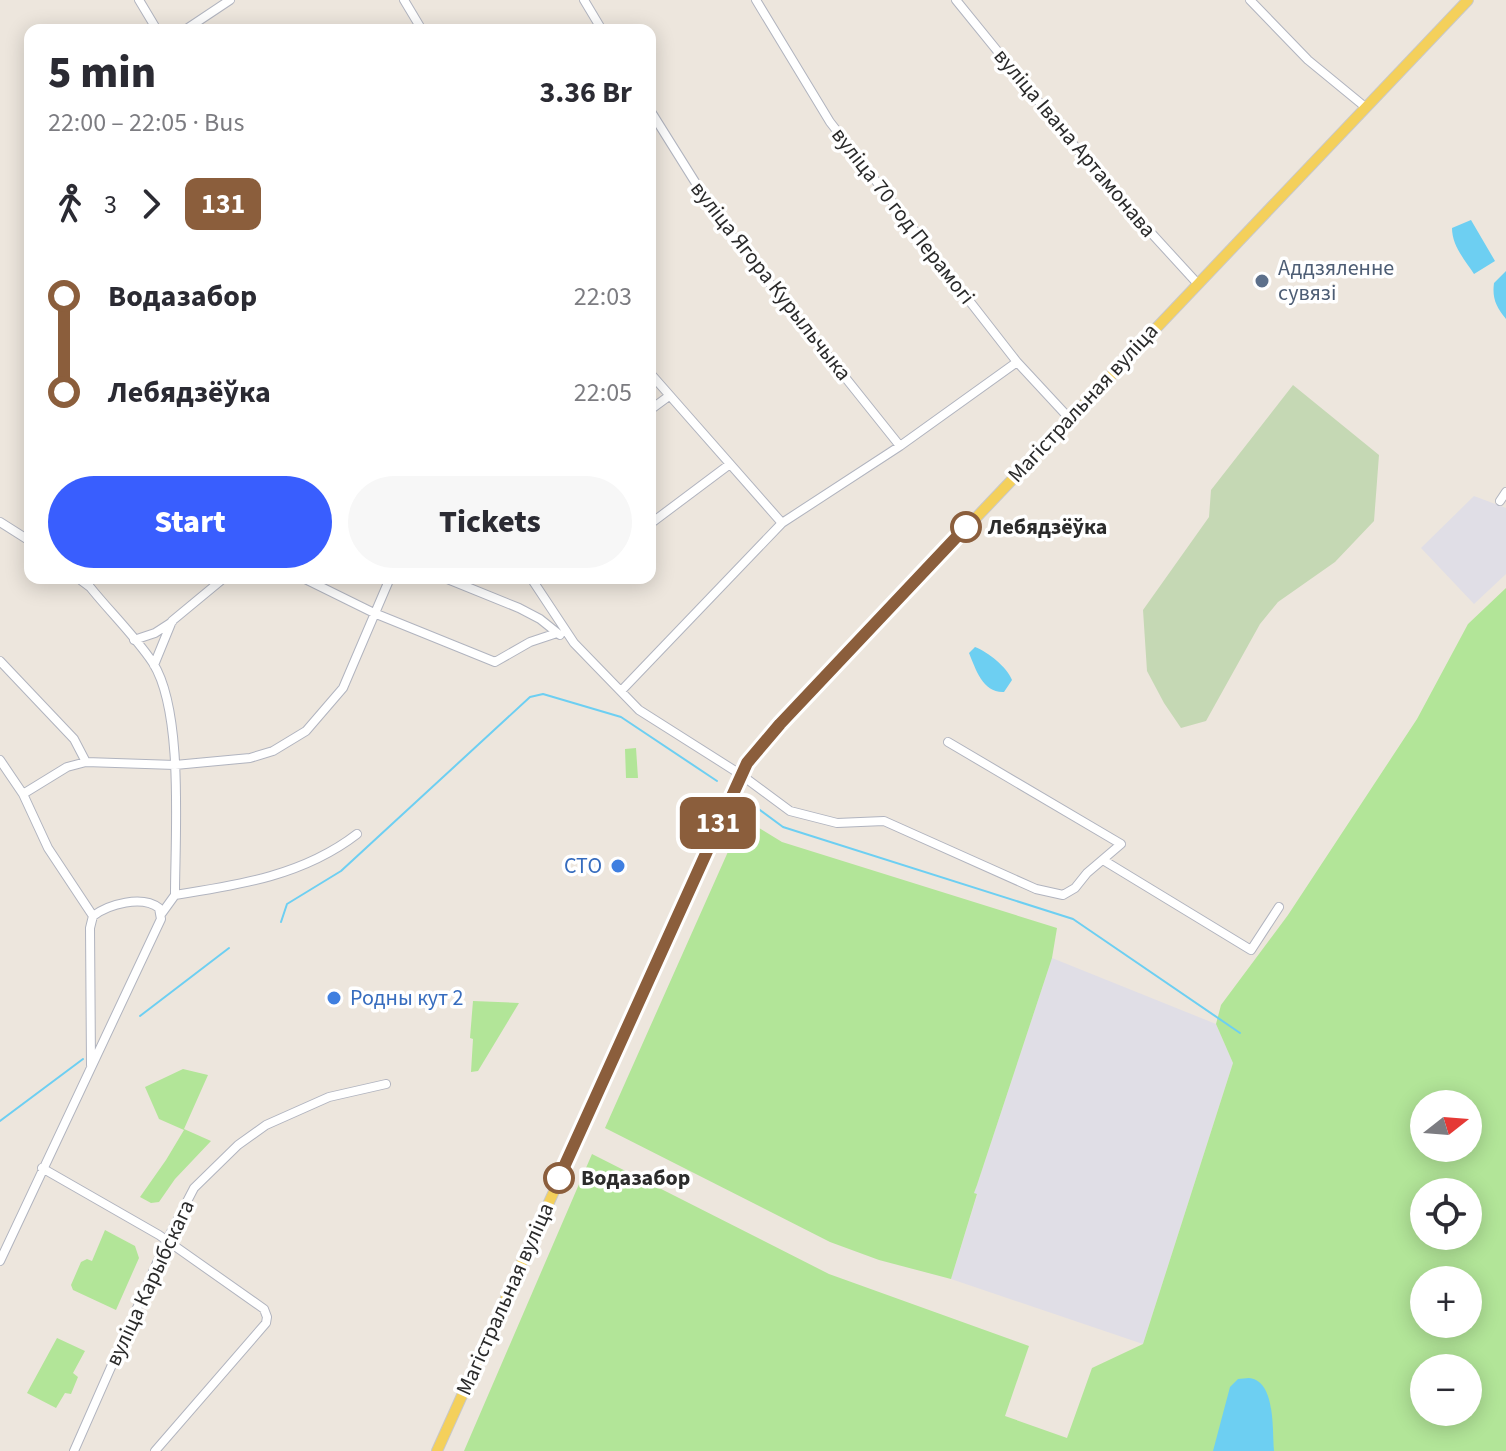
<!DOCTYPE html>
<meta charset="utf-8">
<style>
body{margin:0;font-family:"Source Sans 3",sans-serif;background:#f7f7f7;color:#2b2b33;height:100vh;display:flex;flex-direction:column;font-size:30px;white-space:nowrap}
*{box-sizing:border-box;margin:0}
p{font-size:26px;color:#7c7c81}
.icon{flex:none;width:44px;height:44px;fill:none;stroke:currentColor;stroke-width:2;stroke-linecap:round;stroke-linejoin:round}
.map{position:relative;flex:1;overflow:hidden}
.sheet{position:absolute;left:24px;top:24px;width:632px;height:560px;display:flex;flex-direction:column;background:#fff;border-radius:16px;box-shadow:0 4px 20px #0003}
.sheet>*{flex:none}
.badge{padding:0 16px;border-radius:12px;font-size:28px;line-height:52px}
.needle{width:52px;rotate:73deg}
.buttons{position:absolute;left:1410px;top:1090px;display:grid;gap:16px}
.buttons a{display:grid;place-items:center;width:72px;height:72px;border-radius:50%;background:#fff;box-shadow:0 4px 20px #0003;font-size:40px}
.map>.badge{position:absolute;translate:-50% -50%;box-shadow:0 0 0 4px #fff}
.legs{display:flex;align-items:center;gap:12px;height:88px;padding:0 24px;font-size:26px}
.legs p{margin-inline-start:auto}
.head{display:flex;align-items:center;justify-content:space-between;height:136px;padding:0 24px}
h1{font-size:44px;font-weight:800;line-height:60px}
.cta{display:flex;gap:16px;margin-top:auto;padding:16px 24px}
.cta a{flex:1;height:92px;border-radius:48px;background:#395efe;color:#fff;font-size:32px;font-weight:800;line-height:92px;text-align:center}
.cta a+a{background:#f7f7f7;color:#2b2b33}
ul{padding:0 24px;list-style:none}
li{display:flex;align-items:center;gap:28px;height:96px;font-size:30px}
li i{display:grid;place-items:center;width:12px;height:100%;margin:0 10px;background:currentColor}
li i::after{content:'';width:20px;height:20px;margin:-10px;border:6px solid;border-radius:50%;background:#fff}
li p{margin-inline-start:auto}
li:first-child i{background:linear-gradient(#0000 50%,currentColor 0)}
li:last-child i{background:linear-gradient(currentColor 50%,#0000 0)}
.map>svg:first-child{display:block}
</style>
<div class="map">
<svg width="1506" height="1451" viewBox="0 0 1506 1451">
<rect width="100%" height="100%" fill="#ede6dd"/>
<path fill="#e0dee6" d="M1474,496l32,12v66l-32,30 -53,-56z
M1052,958l164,66 17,39 -90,281 -192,-65 26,-84 -3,-2 3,-8z"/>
<path fill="#b2e598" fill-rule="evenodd" d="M1506,588v863h-1042l128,-297 237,120 200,72 -24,70 62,22 25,-70 51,-24 90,-281 -17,-39 5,-19 67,-90 129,-196 51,-95zM1424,1104h44v44h-44zM1424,1192h44v44h-44zM1424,1280h44v44h-44zM1424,1368h44v44h-44z
M636,748l2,30h-12l-1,-29z
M743,818l39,24 275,86 -5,30 -75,227 -3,8 3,1 -26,85 -72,-19 -49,-18 -225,-114z
M473,1001l46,2 -41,68 -7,1 2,-33 -3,-1z
M183,1069l25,6 -24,54 27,12 -36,38 -16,23 -8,1 -11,-6 26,-37 18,-30 -25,-11 -14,-32z
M105,1230l30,16 4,12 -23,52 -43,-20 -2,-5 10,-23 6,-3 5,2z
M57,1338l28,13 -12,22 5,4 -7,17 -6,-1 -9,15 -29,-15z"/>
<path fill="#c5d8b4" d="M1293,385l86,70 -5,66 -39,41 -57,40 -18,22 -54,97 -25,7 -17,-25 -17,-32 -4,-61 66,-93 2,-27z"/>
<path fill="#6dcff2" d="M1471,220l24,41 -21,13c-9,-14 -22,-28 -22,-46z
M1506,271v48c-10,-12 -14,-21 -12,-36z
M975,647c13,5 32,20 37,33l-8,12c-21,1 -28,-22 -35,-39z
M1249,1378c27,3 23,51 25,73h-61l17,-64 8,-8z"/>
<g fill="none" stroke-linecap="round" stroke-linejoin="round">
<path stroke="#6dcff2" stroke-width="2" d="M741,796l42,31 290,92 167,114
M281,922l6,-18 54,-33 189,-174 13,-3 78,23 96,64
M140,1016l89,-68
M0,1121l83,-62"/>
<g stroke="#b1b4bf" stroke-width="10">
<path id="minor" d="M139,0l18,30
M404,0l18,30
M584,0l18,30
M756,0l74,122 187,240 52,56
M956,0l143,176 98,107
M1250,0l58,60 56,46
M185,30l45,-30
M650,110l67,107 183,229
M650,373l132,150
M650,410l19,-14
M1500,501l6,-9
M0,522l30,19
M650,524l80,-60
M78,578l12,9c20,25 45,49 63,76 31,49 22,173 22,232
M303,578l71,35 121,49 35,-20 27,-9
M445,578l74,30 21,11 20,16
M531,578l43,65 65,67 101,64 50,37 47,12 47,-2 152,68 27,6 12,-7 12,-15 34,-29 -173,-102
M134,640l21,-7 17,-11
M0,661l74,78 12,23
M154,665l18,-44 52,-43
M621,691l161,-168 118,-77 117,-84
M0,760l23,34 25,54 45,68
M23,794l44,-27 19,-5 89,3 75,-7 23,-7 33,-20 37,-43 47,-110
M1103,860l148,90 28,-43
M175,895c65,-10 129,-20 182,-61
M162,913l13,-18
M42,1168l117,67 105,74 3,8 -1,6 -111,128
M0,1261l161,-342 -2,-11c-17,-13 -50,-4 -66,8l-3,12 1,137
M74,1451l93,-211 27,-52 44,-43 28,-20 63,-28 57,-13"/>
</g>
<g stroke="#c8c8c8" stroke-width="12">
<path id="major" d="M437,1451l310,-688 33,-39 688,-724"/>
</g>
<use href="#minor" stroke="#fff" stroke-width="8"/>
<use href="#major" stroke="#f4d05b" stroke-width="10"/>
</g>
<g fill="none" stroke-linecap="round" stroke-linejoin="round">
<g stroke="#fff" stroke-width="18">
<path id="line-1" d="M559,1178l188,-415 33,-39 186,-197"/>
</g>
<use href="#line-1" stroke="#8b5e3c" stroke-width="12"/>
</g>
<circle fill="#5c6f8a" stroke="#fff" stroke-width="3" cx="1262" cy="281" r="8"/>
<g fill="#fff" stroke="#8b5e3c" stroke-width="4">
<circle cx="966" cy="527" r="14"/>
<circle cx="559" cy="1178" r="14"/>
</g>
<g fill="#3f7fe0" stroke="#fff" stroke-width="3">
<circle cx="618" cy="866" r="8"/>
<circle cx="334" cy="998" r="8"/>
</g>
<g text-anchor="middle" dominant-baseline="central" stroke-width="7" stroke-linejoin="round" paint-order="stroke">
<g font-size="22" fill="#2b2b2b" stroke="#fff">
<text transform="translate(1075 143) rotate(50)">вуліца Івана Артамонава</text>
<text transform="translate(903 216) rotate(52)">вуліца 70 год Перамогі</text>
<text transform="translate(771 281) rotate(52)">вуліца Ягора Курыльчыка</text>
<text transform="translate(1083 403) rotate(-47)">Магістральная вуліца</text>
<text transform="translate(150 1283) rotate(-65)">вуліца Карыбскага</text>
<text transform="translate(505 1299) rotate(-66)">Магістральная вуліца</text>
</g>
<g font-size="22" fill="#4e5e75" stroke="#fff" text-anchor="start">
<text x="1278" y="268">Аддзяленне<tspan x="1278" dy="25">сувязі</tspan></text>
</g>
<g font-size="22" font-weight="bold" fill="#2b2b2b" stroke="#fff" text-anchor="start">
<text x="988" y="527">Лебядзёўка</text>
<text x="581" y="1178">Водазабор</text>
</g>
<g font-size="22" fill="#366cbe" stroke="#fff" text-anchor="end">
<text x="602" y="866">СТО</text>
<text x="350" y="998" text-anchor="start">Родны кут 2</text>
</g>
</g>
</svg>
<div class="buttons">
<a><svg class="needle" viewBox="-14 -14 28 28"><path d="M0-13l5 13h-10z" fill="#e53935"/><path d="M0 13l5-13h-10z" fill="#7c7c81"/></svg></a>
<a><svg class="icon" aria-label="locate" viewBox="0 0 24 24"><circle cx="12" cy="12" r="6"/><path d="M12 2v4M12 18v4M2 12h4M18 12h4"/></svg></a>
<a>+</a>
<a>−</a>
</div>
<b class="badge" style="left:718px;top:823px;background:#8b5e3c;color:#fff">131</b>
<section class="sheet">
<div class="head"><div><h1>5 min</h1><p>22:00 – 22:05 · Bus</p></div><b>3.36 Br</b></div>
<div class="legs"><svg class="icon" aria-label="walk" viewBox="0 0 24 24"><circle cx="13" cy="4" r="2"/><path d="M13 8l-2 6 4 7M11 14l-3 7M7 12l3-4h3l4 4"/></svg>3<svg class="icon" aria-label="forward" viewBox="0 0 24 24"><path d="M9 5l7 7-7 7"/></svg><b class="badge" style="background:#8b5e3c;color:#fff">131</b></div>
<ul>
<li><i style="color:#8b5e3c"></i><b>Водазабор</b><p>22:03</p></li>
<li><i style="color:#8b5e3c"></i><b>Лебядзёўка</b><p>22:05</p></li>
</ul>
<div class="cta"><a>Start</a><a>Tickets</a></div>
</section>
</div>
